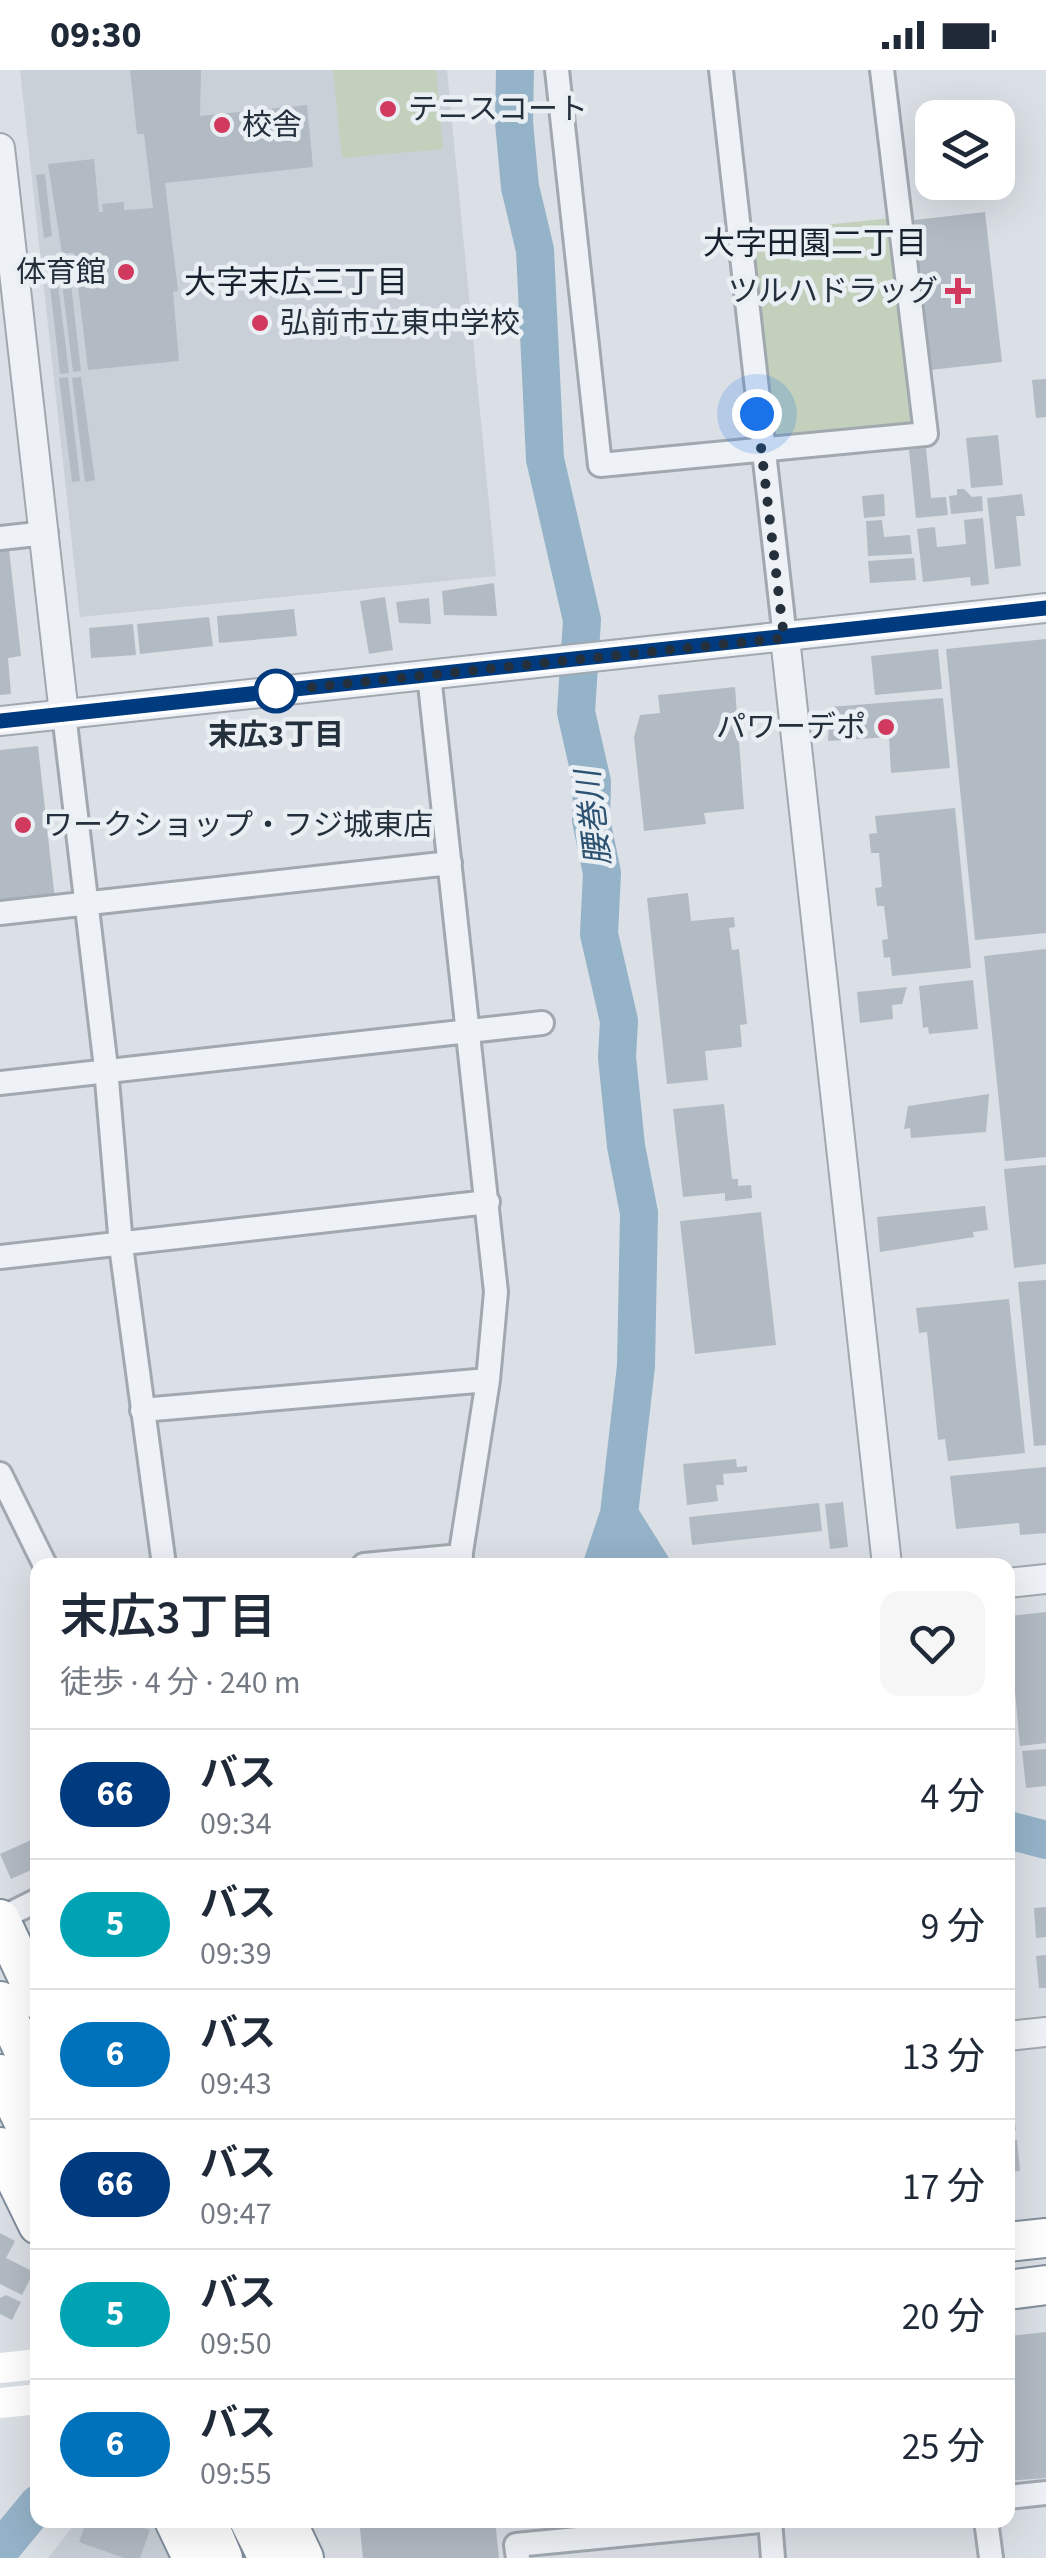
<!DOCTYPE html>
<html lang="ja">
<meta charset="utf-8">
<style>
body{margin:0;font-family:"Source Sans 3","Noto Sans JP",sans-serif;background:#f6f6f7;color:#1f2937;height:100vh;display:flex;flex-direction:column;font-size:38px;white-space:nowrap}
*{box-sizing:border-box;margin:0}
p{font-size:32px;color:#747a83}
.icon{flex:none;width:55px;height:55px;fill:none;stroke:currentColor;stroke-width:2;stroke-linecap:round;stroke-linejoin:round}
.map{position:relative;flex:1;overflow:hidden}
.sheet{position:absolute;left:30px;top:1488px;width:985px;height:970px;display:flex;flex-direction:column;background:#fff;border-radius:20px;box-shadow:0 10px 40px #0002}
.sheet>*{flex:none}
.badge{padding:0 20px;border-radius:32px;font-size:35px;line-height:65px}
.fabs{position:absolute;left:915px;top:30px;display:grid;gap:20px}
.fabs a{display:grid;place-items:center;width:100px;height:100px;border-radius:20px;background:#fff;box-shadow:0 10px 40px #0002;font-size:50px}
.you{position:absolute;width:50px;height:50px;margin:-25px;border:8px solid #fff;border-radius:50%;background:#1a73e8;box-shadow:0 0 0 15px #1a73e833}
.map>.badge{position:absolute;translate:-50% -50%;box-shadow:0 0 0 5px #fff}
.round{display:grid;place-items:center;flex:none;width:105px;height:105px;border-radius:20px;background:#f6f6f7}
.summary{display:flex;align-items:center;justify-content:space-between;height:170px;padding:0 30px}
h1{font-size:48px;font-weight:600;line-height:75px}
ul{padding:0;list-style:none}
li{display:flex;align-items:center;gap:30px;height:130px;padding:0 30px;border-top:2px solid #e0e1e3}
li div{flex:1}
li b{display:block;font-size:38px}
li em{font-style:normal}
li .badge{min-width:110px;font-weight:700;text-align:center}
.status{display:flex;justify-content:space-between;align-items:center;height:70px;padding:0 50px;background:#fff;direction:ltr}
.status svg{height:28px;fill:currentColor}
.map>svg:first-child{display:block}
</style>
<div class="status"><b>09:30</b><svg viewBox="0 0 49 12"><path d="M0 12V9h3v3zM5 12V6h3v6zM10 12V3h3v9zM15 12V0h3v12zM26 1h20v11H26zM47 4h2v5h-2z"/></svg></div>
<div class="map">
<svg width="1046" height="2488" viewBox="0 0 1046 2488">
<rect width="100%" height="100%" fill="#dbe0e6"/>
<path fill="#c9d0d8" d="M20,0h427l49,506 -416,41z
M78,2450h73l19,38h-122z"/>
<path fill="#c3d0bc" d="M333,0h103l7,79 -101,9z
M892,148l24,200 -8,10 -129,14 -10,-7 -21,-202z"/>
<g fill="none" stroke-linecap="round" stroke-linejoin="round">
<path stroke="#94b2c8" stroke-width="38" d="M515,0l-1,52 6,65 15,63 10,209 37,161 -6,92 16,70 -1,38 11,53 -3,61 20,87 -2,36 9,89 13,67 -3,153 -17,148 -17,51
M619,1444l32,51
M1008,1760l38,10
M0,2480l38,-46"/>
</g>
<path fill="#b2bac3" d="M130,0h71l-1,46 107,-11 6,62 -148,16 13,108 -5,1 6,69 -91,9 -14,-117h-12l-14,-89 46,-5 5,53h4l-1,-8 22,-2v8l29,-2 -9,-74h-7z
M45,104l7,62 -8,2 -8,-63z
M985,142l17,150 -72,8 -16,-150z
M68,188l13,113 -8,1 -14,-113z
M55,189l14,114 -9,1 -13,-114z
M68,307l12,104 -8,1 -13,-104z
M81,307l14,103 -10,2 -13,-104z
M1046,309v38l-10,1 -4,-38z
M998,365l5,50 -32,3 -5,-50z
M926,378l5,50 15,-1 2,18 -32,3 -7,-68z
M957,419h7l8,8 10,-1 1,15 -32,3 -2,-18 8,-1z
M884,424l1,22 -21,2 -2,-22z
M1022,424l3,22h-9l5,50 -26,3 -8,-71z
M983,448l6,66 -18,2 -1,-9 -47,5 -6,-53 18,-2 2,20 29,-3 -2,-24z
M882,450l2,17 26,-2 2,19 -44,2 -2,-35z
M9,479l12,107 -13,2 3,36 -11,1v-145z
M914,488l2,22 -46,3 -2,-22z
M494,513l3,33 -53,-1 -2,-24z
M385,527l8,53 -24,4 -9,-53z
M429,528l2,26 -32,-1 -3,-21z
M294,539l3,27 -78,7 -2,-27z
M209,547l4,29 -73,8 -3,-30z
M133,554l3,31 -45,3 -2,-30z
M1046,569v294l-71,7 -29,-291z
M938,579l4,40 -67,6 -4,-39z
M735,617l9,122 -40,4 2,11 -62,7 -10,-94 6,-22 20,-2 -2,-18z
M943,628l7,70 -59,5 -2,-36 -61,4 2,-34z
M38,676l17,154 -55,5v-155z
M955,738l16,160 -79,8 -2,-19 -6,1 -2,-18 6,-1 -4,-33h-7l-2,-18 7,-1 -3,-34h-8l-2,-19 8,-1 -2,-17z
M688,823l3,28 43,-4 1,10 -6,1 3,22 7,-1 8,75 -7,1 2,22 -37,4 3,29 -41,4 -20,-186z
M1046,879v208l-41,4 -21,-205z
M973,910l5,49 -49,5 -1,-7 -5,1 -4,-42z
M907,917l-5,17 -10,1 1,14 -33,4 -3,-31z
M989,1024l-3,38 -75,6 -1,-10 -6,1 4,-23z
M724,1034l8,75h6v7l13,-1 1,13 -27,3v-8l-42,4 -10,-88z
M1046,1095v99l-32,4 -10,-99z
M985,1136l3,24 -15,2 1,5 -94,15 -3,-35z
M761,1142l15,133 -81,9 -15,-133z
M1046,1210v165l-12,1 -16,-164z
M1009,1229l16,154 -77,8 -3,-22 -7,1 -11,-108 -8,1 -3,-25z
M736,1389l1,8 10,-1v6l-24,2 1,11h-8l2,16 -31,4 -4,-41z
M1046,1397v66l-26,2 -1,-12 -63,6 -6,-53z
M843,1432l5,45 -18,2 -5,-45z
M819,1433l3,28 -130,14 -3,-28z
M1046,1542v131l-26,3 -12,-130z
M1046,1679v37l-20,2 -4,-37z
M38,1767v30l-27,12 -11,-25z
M1046,1837v30l-10,1 -2,-30z
M1046,1885v33h-7l-3,-32z
M1008,2005l8,55h-5l1,10h5l3,31 -12,1z
M0,2163l15,8 -9,17 28,14 -12,23 -22,-11z
M6,2225l15,7 -9,18 -12,-6v-16z
M1046,2262v146l-38,3v-145z
M87,2450h34l29,10 -10,28h-16l-45,-16z
M359,2450h136l4,38h-136z"/>
<g fill="none" stroke-linecap="round" stroke-linejoin="round">
<g stroke="#a1a8b0" stroke-width="28">
<path id="minor" d="M557,0l43,395 326,-31 -44,-364
M721,0l64,568
M0,468l46,-5
M429,605l67,617 -8,88 -29,185
M64,644l42,354 15,178 43,319
M0,843l450,-50
M0,1013l542,-60
M0,1187l488,-55
M142,1340l346,-30
M0,1404l45,91
M364,1495l97,-9
M0,1849l38,-19
M1008,2427l38,-4
M770,2450l3,38
M986,2450l5,38
M518,2488l-2,-13 256,-25"/>
</g>
<g stroke="#a1a8b0" stroke-width="32">
<path id="tertiary" d="M0,78l64,566
M785,568l102,927
M0,651l1046,-113
M1008,1513l38,-4
M1008,1966l38,-4"/>
</g>
<g stroke="#828f9d" stroke-width="42">
<path id="trunk" d="M0,1849l38,81
M0,1931l38,80
M0,2004l38,77
M0,2077l38,78
M1008,2172l38,-4
M1008,2220l38,-5
M174,2450l18,38
M207,2450l16,38
M249,2450l19,38
M286,2450l18,38"/>
</g>
<use href="#minor" stroke="#eef1f5" stroke-width="22"/>
<use href="#tertiary" stroke="#eef1f5" stroke-width="28"/>
<path stroke="#fff" stroke-width="30" d="M0,2298l38,-4
M0,2333l38,-4"/>
<use href="#trunk" stroke="#fff" stroke-width="38"/>
</g>
<g fill="none" stroke-linecap="round" stroke-linejoin="round">
<g stroke="#fff" stroke-width="22">
<path id="line" d="M0,651l1046,-113"/>
</g>
<use href="#line" stroke="#003b80" stroke-width="15"/>
<path stroke="#25303d" stroke-width="10" stroke-dasharray="0 18" d="M276,621l508,-53 -27,-224"/>
</g>
<g fill="#d2395f" stroke="#eaeff4" stroke-width="4">
<circle cx="388" cy="39" r="10"/>
<circle cx="222" cy="55" r="10"/>
<circle cx="126" cy="202" r="10"/>
<path d="M953 206h10v10h10v10h-10v10h-10v-10h-10v-10h10z"/>
<circle cx="260" cy="253" r="10"/>
<circle cx="886" cy="657" r="10"/>
<circle cx="23" cy="755" r="10"/>
</g>
<circle fill="#fff" stroke="#003b80" stroke-width="5" cx="276" cy="621" r="20"/>
<g text-anchor="middle" dominant-baseline="central" stroke-width="9" stroke-linejoin="round" paint-order="stroke">
<g font-size="30" fill="#25303d" stroke="#eaeff4" text-anchor="start">
<text x="408" y="39">テニスコート</text>
<text x="242" y="55">校舎</text>
<text x="106" y="202" text-anchor="end">体育館</text>
<text x="938" y="221" text-anchor="end">ツルハドラッグ</text>
<text x="280" y="253">弘前市立東中学校</text>
<text x="866" y="657" text-anchor="end">パワーデポ</text>
<text x="43" y="755">ワークショップ・フジ城東店</text>
</g>
<g font-size="30" font-weight="bold" fill="#25303d" stroke="#eaeff4">
<text x="276" y="665">末広3丁目</text>
</g>
<g font-size="32" fill="#17212d" stroke="#eaeff4">
<text x="815" y="174">大字田園二丁目</text>
<text x="296" y="213">大字末広三丁目</text>
</g>
<g font-size="32" font-style="italic" fill="#2e5372" stroke="#eaeff4">
<text transform="translate(594 748) rotate(-97)">腰巻川</text>
</g>
</g>
</svg>
<div class="fabs">
<a><svg class="icon" aria-label="layers" viewBox="0 0 24 24"><path d="M12 4l9 5-9 5-9-5zM3 14l9 5 9-5"/></svg></a>
</div>
<div class="you" style="left:757px;top:344px"></div>
<section class="sheet">
<div class="summary"><div><h1>末広3丁目</h1><p>徒歩 · 4 分 · 240 m</p></div><a class="round"><svg class="icon" aria-label="heart" viewBox="0 0 24 24"><path d="M12 20l-8-8c-3-5 5-10 8-4 3-6 11-1 8 4z"/></svg></a></div>
<ul>
<li><span class="badge" style="background:#003b80;color:#fff">66</span><div><b>バス</b><p>09:34</p></div><em>4 分</em></li>
<li><span class="badge" style="background:#00a3b4;color:#fff">5</span><div><b>バス</b><p>09:39</p></div><em>9 分</em></li>
<li><span class="badge" style="background:#0072bc;color:#fff">6</span><div><b>バス</b><p>09:43</p></div><em>13 分</em></li>
<li><span class="badge" style="background:#003b80;color:#fff">66</span><div><b>バス</b><p>09:47</p></div><em>17 分</em></li>
<li><span class="badge" style="background:#00a3b4;color:#fff">5</span><div><b>バス</b><p>09:50</p></div><em>20 分</em></li>
<li><span class="badge" style="background:#0072bc;color:#fff">6</span><div><b>バス</b><p>09:55</p></div><em>25 分</em></li>
</ul>
</section>
</div>
